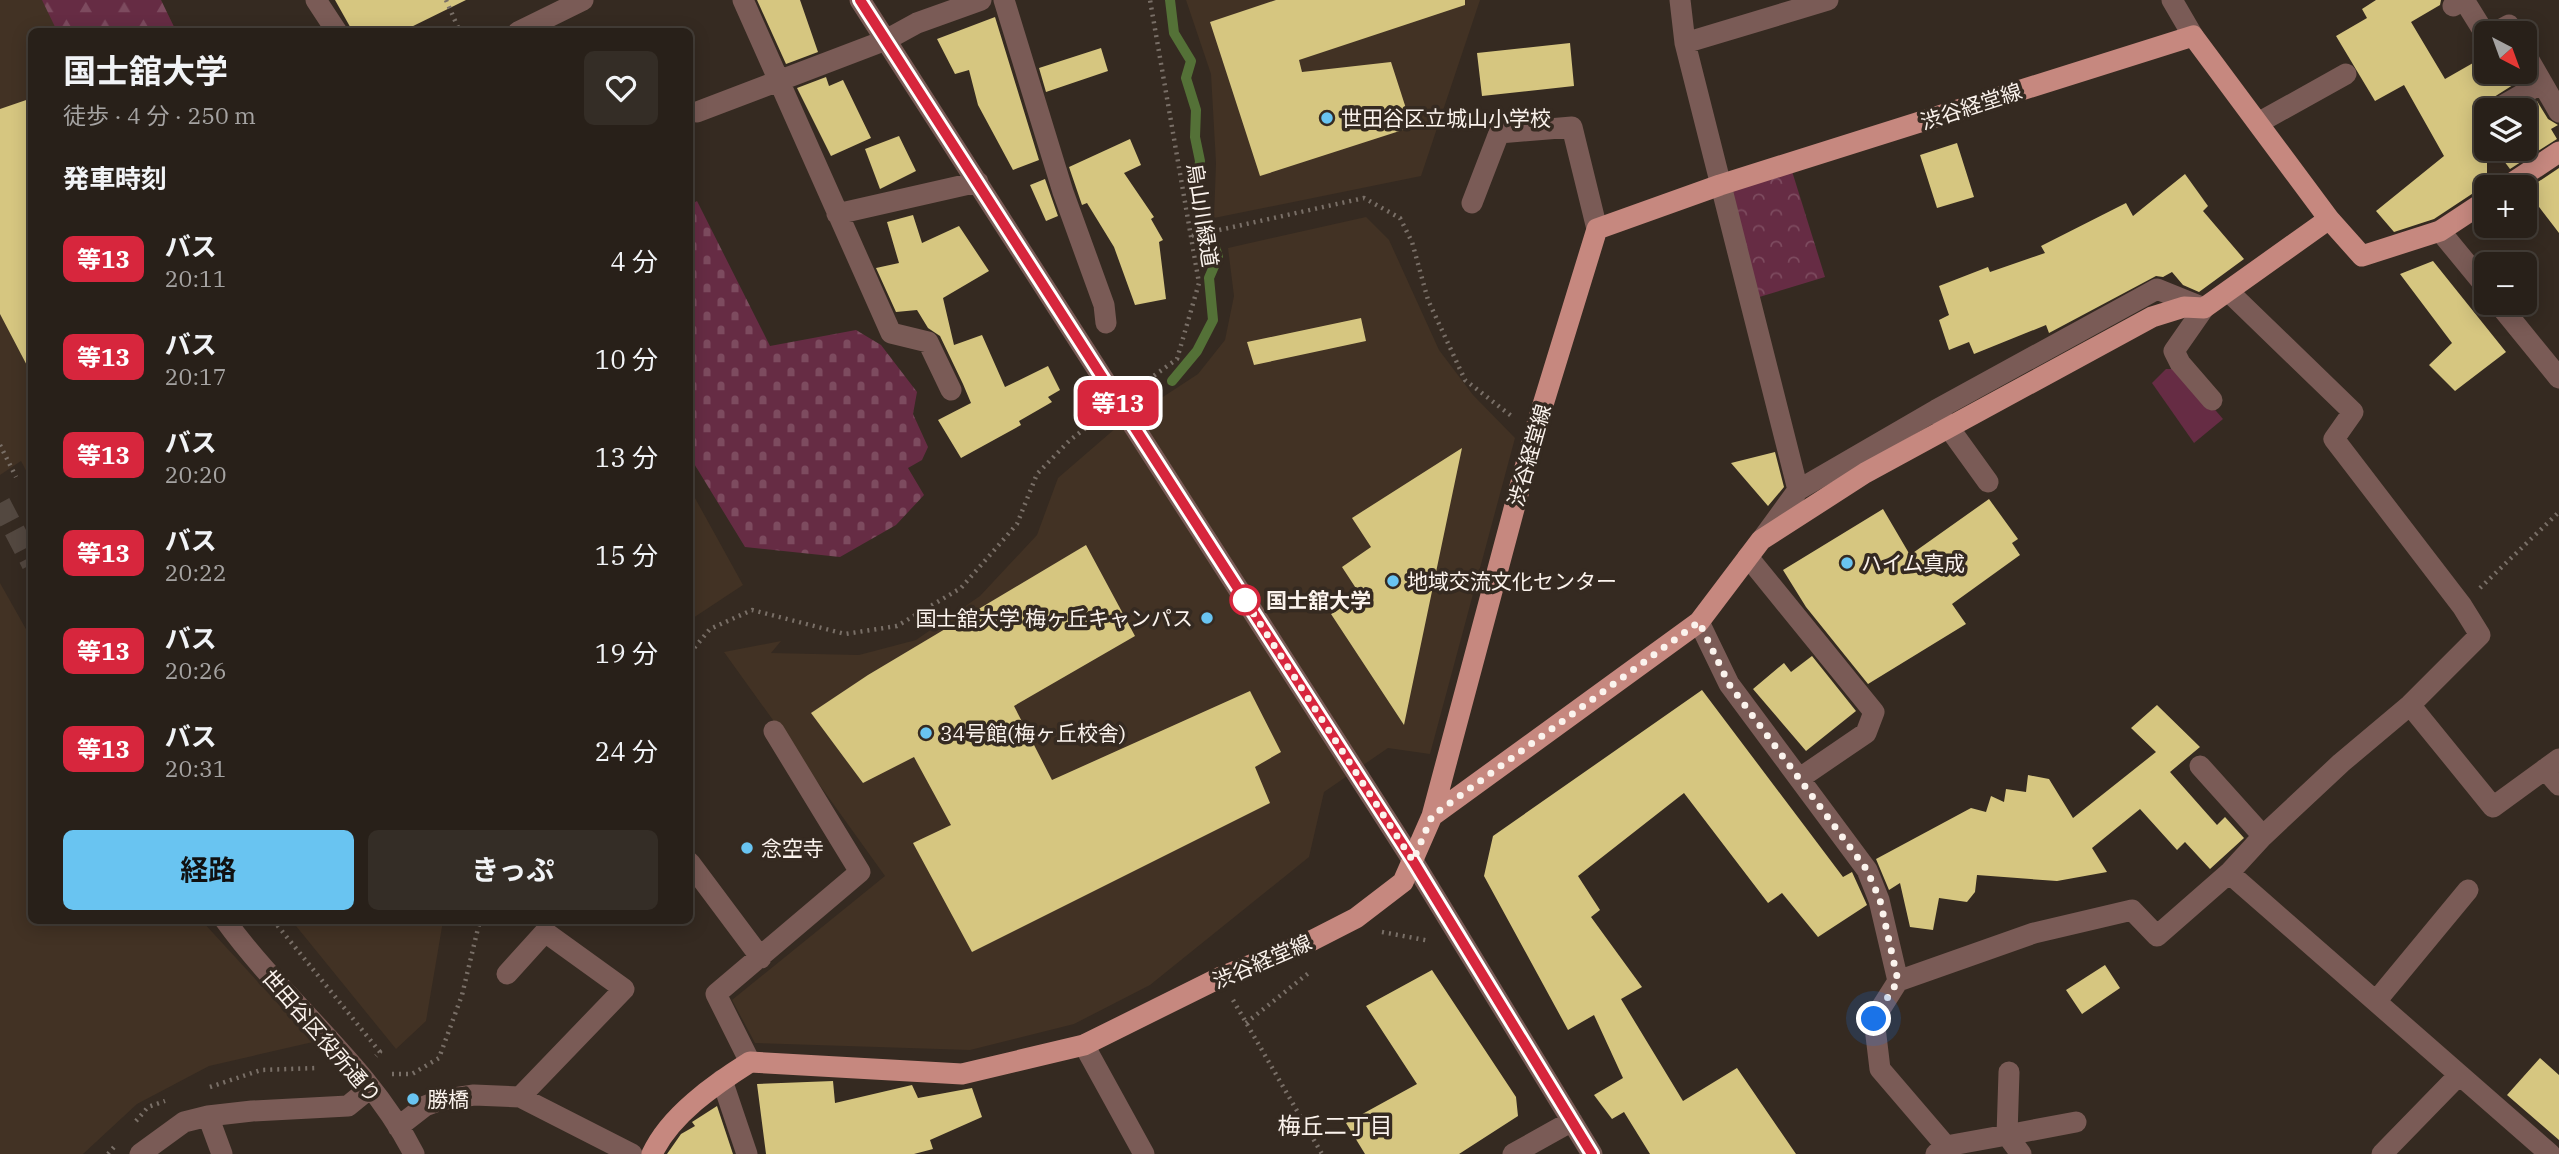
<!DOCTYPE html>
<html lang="ja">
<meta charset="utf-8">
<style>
body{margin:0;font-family:"IBM Plex Serif","Noto Sans JP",serif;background:#342d26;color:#f1f3f6;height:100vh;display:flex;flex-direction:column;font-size:26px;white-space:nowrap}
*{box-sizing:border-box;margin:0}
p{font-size:23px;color:#a5a3a2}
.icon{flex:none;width:38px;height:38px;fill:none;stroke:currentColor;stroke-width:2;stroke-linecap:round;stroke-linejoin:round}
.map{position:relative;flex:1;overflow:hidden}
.sheet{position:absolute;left:28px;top:28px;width:665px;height:896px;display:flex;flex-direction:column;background:#282019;border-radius:10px;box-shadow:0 4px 18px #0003,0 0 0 2px #443e38}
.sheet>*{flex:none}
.badge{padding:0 14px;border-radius:10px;font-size:24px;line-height:46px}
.needle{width:46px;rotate:139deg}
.tools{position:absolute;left:2474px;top:21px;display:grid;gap:14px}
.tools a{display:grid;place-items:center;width:63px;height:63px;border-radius:10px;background:#282019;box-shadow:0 4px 18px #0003,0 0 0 2px #443e38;font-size:35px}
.you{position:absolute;width:35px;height:35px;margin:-18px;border:5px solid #fff;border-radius:50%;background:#1a73e8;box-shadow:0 0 0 10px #1a73e833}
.map>.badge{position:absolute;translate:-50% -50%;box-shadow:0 0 0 4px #fff}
h2{padding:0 35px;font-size:26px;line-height:63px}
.round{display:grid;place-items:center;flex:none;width:74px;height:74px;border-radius:10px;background:#342d26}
.head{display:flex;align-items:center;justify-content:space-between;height:119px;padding:0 35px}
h1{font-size:33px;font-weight:700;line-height:52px}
.action{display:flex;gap:14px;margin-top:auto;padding:14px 35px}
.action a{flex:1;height:80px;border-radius:10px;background:#69c4f1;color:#111;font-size:28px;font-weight:700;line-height:80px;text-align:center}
.action a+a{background:#342d26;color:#f1f3f6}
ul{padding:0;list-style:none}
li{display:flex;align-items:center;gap:21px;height:98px;padding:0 35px}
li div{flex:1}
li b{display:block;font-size:26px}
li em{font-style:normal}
li .badge{min-width:77px;font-weight:700;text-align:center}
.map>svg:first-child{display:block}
</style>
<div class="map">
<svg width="2559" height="1154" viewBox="0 0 2559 1154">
<defs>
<pattern id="forest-firs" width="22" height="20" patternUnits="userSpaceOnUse" patternTransform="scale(1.75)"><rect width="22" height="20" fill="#662c44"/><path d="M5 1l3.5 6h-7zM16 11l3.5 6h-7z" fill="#7d4b5f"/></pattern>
<pattern id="cemetery-stones" width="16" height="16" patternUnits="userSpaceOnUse" patternTransform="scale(1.75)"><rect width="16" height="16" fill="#662c44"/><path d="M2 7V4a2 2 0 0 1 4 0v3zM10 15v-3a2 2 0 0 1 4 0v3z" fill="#7d4b5f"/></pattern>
<pattern id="park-crowns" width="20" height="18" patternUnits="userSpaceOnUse" patternTransform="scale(1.75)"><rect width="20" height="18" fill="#662c44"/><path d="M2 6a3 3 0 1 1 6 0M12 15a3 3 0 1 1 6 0" fill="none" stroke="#7d4b5f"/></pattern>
</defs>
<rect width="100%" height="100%" fill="#352a21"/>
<path fill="#423224" d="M0,0h161l15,31 -144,1 -1,448 -10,-19 -21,14z
M1186,0h294l-59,176 -207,42 2,-55 -5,-89z
M1366,217l23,23 50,110 34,45 42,43 -85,316 -42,-6 -64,44 -15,65 -159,128 -76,39 -104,26 -215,-7 -23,-43 153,-124 -161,-224 57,-11 -10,12 88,2 57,-15 64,-44 57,-61 21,-57 59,-51 81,-53 27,-34 9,-44 -6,-48z
M690,489l53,96 -53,35z
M0,583l31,55 1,282 170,1 111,121 -104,24 -72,38 -54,50h-83z
M292,921h151l-17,100 -30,28z"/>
<path fill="#662c44" d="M2166,369h14l43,50 -29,24 -42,-60z"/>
<path fill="url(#forest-firs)" d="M42,0h119l15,31h-119z"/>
<path fill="url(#cemetery-stones)" d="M697,201l73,145 86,-16 25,15 36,47 -4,22 15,33 -6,13 -14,8 16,27 -28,30 -56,32 -95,-10 -55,-90v-252z"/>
<path fill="url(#park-crowns)" d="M1791,168l34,109 -69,21 -28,-110z"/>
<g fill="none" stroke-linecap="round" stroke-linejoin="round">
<path stroke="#547137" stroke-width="10" d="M1170,0l4,33 17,28 -5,17 10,32 -1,27 5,24 -3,25 21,71 -9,21 4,42 -16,31 -25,30"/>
</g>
<path fill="#d6c680" d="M335,0h131l-65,32h-48z
M757,0h43l18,52 -32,12z
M1276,0h189v5l-166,55 3,12 89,-10 21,65 -152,49 -50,-154z
M2376,0h65l-1,5 -29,17 34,57 42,-24v17h34l3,6 -41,26 -1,7 5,9v64l-53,35 -40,13 -18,-21 68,-55 -40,-71 -29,16 -39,-65 31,-18 -5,-9z
M995,17l44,143 -26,10 -35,-65 -9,-35 -14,4 -18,-35z
M1570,43l4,43 -92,10 -5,-43z
M1101,48l7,23 -62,21 -7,-24z
M826,77l3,9 14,-6 28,58 -40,18 -34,-68z
M32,98v277l-32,-61v-205z
M2537,101l11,18 10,6 -7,4 6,10 -47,30 -15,-20h30v-39h-4z
M899,136l17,35 -36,18 -15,-40z
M1130,139l11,26 -17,8 30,44 -3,2 12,21 -4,2 7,57 -31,6 -21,-58 -27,-44 -5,2 -13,-38z
M1957,143l17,54 -37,11 -17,-53z
M2559,168v65l-33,-43z
M2185,174l23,32 -5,5 41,48 -45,33 -16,-7 -11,-13 -9,5 -7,-1 -107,57 -3,-8 -72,29 -5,-12 -20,8 -10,-30 10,-5 -10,-29 49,-19 2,5 55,-19 -4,-7 85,-43 7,13z
M1045,179l13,37 -12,5 -16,-36z
M913,215l9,28 37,-17 30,45 -46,27 11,47 28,-10 23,52 43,-21 12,24 -12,7 4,5 -33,19 2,4 -60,33 -23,-38 33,-17 -8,-19 -23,-48 -12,-8 -11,-18 -21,2 -20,-44 23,-5 -12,-41z
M2433,261l73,91 -51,39 -26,-26 23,-22 -52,-69z
M1361,318l5,23 -112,24 -7,-23z
M1462,448l-58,277 -73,-111 30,-18 -19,-29 29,-20 -19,-29z
M1775,452l9,35 -16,19 -37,-43z
M1989,499l29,40 -6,4 8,12 -68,49 14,20 -98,60 -62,-77 -23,-37 100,-61 27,46z
M1086,545l49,91 -121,70 38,74 198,-89 31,61 -26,15 15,36 -298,149 -59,-109 38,-18 -37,-68 -51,26 -52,-70 57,-38z
M1812,656l44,55 -50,40 -53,-62 31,-26 7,9z
M1702,690l141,187 9,-5 15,33 -49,32 -36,-44 -14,10 -84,-110 -106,83 22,34 -9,7 51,70 -21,12 62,102 54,-33 59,86h-146l-26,-42 -12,7 -18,-24 29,-17 -29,-63 -26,15 -84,-154 9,-40z
M2157,705l43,42 -30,25 47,53 8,-8 19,21 -34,31 -25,-27 -8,8 -37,-41 -48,39 15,24 -50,9 -80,-6 -2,17 -8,10 -28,-4 -6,32 -23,-3 -10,-44 -11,7 -13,-31 95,-51 15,4 5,-16 13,6 2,-13 20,3 2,-17 21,4 24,39 83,-66 -25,-24z
M2105,965l15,23 -38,26 -16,-24z
M1432,970l84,127 2,19 -59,38h-94l-19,-31 71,-39 -51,-78z
M2540,1058l19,17v65l-52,-45z
M833,1081l2,22 77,-18 6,13 54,-10 10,29 -52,23 3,9 -19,5h-148l-9,-70z
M717,1106l16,48h-66l14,-20 14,-8 -3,-4z"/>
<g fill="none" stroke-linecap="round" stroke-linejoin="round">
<path stroke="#534840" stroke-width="21" stroke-dasharray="21 10" stroke-linecap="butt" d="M0,503l32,61"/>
<path stroke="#796f67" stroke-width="4.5" stroke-dasharray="2 5" stroke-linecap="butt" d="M446,0l14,32
M1192,236l172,-38 36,20 12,24 16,58 37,80 49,38
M1137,388l40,-29 22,-76 -49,-283
M0,445l16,32
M2480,588l79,-76
M690,653l20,-24 42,-19 93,24 52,-8 64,-38 56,-64 20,-50 32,-33 28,-22
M273,920l107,132 -4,4
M1382,932l48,9
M1233,1000l89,154
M1246,1023l65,-52
M392,1074h20l27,-16 23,-63 18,-75
M210,1087l51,-17 56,-2
M136,1121l12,-14 17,-6
M108,1154l6,-7"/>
<path stroke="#7a5b56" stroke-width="21" d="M316,0l21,32
M743,0l148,333 37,9 23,48
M860,0l553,861 179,293
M1004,0l59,192 41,113 2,18
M1680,0l5,43 113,447
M2172,0l21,36
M2453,6l11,-6 23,37
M518,32l65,-32
M2494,33l15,-8 5,8
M1685,43l143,-43
M2525,53l34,59
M2495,110l47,-27
M697,112l189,-72 31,-17 64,-23
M2258,123l88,-49
M1472,203l27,-70 73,-6 25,102
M837,214l141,-32
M2440,231l47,57
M2498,303l61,75
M1939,414l49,68
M1763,538l35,-48 138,-80 221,-121 47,19 -30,43 6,12 32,37
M1748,557l126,155 -8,21 -66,45
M1699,622l30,62 138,186 12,30 19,81
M2410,705l83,102 66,-48
M2200,766l63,70
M2545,769l14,16
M690,863l71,95
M2229,873l321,281
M225,920c58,81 144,145 189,234
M507,974l38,-42 79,57 -104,108
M2377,1000l91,-110
M1084,1045l60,109
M750,1062l-34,-68 144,-122 -86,-141
M2009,1072l-2,63 69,-13
M722,1080l25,74
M208,1116l14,38
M398,1127l27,-21 16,-6 33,-5 46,2 112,57
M1946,1146l-66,-77 -6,-50 24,-38 136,-48 98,-23 25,26 72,-63 34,-37 78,-73 69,-58 70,-70 -18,-29 -128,-167 19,-27 -124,-120
M140,1154l44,-32 24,-6 44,-5 96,-5 22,-18
M1513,1154l59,-33
M1936,1154l10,-8 61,-11 14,19
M2382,1154l76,-78"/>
<path stroke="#c6887f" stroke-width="21" d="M2506,187l53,-35
M1432,816l267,-194 62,-82 104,-67 287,-156 32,-10 20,1 125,-89
M652,1154c18,-39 63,-70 98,-92l212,12 122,-29 137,-68 92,-37 43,-22 47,-36 29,-66 102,-382 63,-205 123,-44 473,-149 136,183 33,37 78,-25 47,-31"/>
</g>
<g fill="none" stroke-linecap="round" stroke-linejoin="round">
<g stroke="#fff" stroke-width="16">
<path id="line" d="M860,0l553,861 179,293"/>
</g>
<use href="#line" stroke="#d7263d" stroke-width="10"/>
<path stroke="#fbf3ed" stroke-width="7" stroke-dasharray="0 12.6" d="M1245,600l-6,-9 174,270 19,-45 267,-194 30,62 138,186 13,30 18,81 -24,38"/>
</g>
<g fill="#69c4f1" stroke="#352a21" stroke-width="2.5">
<circle cx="1327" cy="118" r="7"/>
<circle cx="1847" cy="563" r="7"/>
<circle cx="1393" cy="581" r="7"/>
<circle cx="1207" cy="618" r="7"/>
<circle cx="926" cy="733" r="7"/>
<circle cx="747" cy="848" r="7"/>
<circle cx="413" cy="1099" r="7"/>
</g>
<circle fill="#fff" stroke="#d7263d" stroke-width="3.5" cx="1245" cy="600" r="14"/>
<g text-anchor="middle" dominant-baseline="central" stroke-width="7" stroke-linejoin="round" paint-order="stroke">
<g font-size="21" fill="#fbf3ed" stroke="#352a21">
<text transform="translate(1971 106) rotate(-18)">渋谷経堂線</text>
<text transform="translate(1203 215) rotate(81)">烏山川緑道</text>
<text transform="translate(1529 455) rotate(-74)">渋谷経堂線</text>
<text transform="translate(1262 961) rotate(-23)">渋谷経堂線</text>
<text transform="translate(322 1036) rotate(49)">世田谷区役所通り</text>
</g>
<g font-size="21" fill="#fbf3ed" stroke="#352a21" text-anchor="start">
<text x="1341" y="118">世田谷区立城山小学校</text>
<text x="1861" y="563">ハイム真成</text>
<text x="1407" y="581">地域交流文化センター</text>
<text x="1193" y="618" text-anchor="end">国士舘大学 梅ヶ丘キャンパス</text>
<text x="940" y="733">34号館(梅ヶ丘校舎)</text>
<text x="761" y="848">念空寺</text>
<text x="427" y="1099">勝橋</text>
</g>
<g font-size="21" font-weight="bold" fill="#fbf3ed" stroke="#352a21" text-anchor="start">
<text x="1266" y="600">国士舘大学</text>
</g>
<g font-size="23" fill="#fbf3ed" stroke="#352a21">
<text x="1335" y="1125">梅丘二丁目</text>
</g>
</g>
</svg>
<div class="tools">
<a><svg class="needle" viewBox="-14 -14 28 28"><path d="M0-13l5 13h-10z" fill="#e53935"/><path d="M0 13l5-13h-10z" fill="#a5a3a2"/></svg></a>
<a><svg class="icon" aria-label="layers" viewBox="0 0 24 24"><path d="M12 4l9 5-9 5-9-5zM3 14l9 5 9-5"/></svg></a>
<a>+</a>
<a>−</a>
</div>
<div class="you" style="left:1874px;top:1019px"></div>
<b class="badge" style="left:1118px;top:403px;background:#d7263d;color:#fff">等13</b>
<section class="sheet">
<div class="head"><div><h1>国士舘大学</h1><p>徒歩 · 4 分 · 250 m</p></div><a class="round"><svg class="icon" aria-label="heart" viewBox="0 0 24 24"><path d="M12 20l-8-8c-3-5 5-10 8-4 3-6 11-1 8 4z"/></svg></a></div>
<h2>発車時刻</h2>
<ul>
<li><span class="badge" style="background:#d7263d;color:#fff">等13</span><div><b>バス</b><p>20:11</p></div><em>4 分</em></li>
<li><span class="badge" style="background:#d7263d;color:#fff">等13</span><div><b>バス</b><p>20:17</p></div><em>10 分</em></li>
<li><span class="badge" style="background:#d7263d;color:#fff">等13</span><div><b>バス</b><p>20:20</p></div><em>13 分</em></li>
<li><span class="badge" style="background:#d7263d;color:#fff">等13</span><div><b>バス</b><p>20:22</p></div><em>15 分</em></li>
<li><span class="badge" style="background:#d7263d;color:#fff">等13</span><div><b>バス</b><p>20:26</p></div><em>19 分</em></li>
<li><span class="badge" style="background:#d7263d;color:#fff">等13</span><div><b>バス</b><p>20:31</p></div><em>24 分</em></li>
</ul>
<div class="action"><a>経路</a><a>きっぷ</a></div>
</section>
</div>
